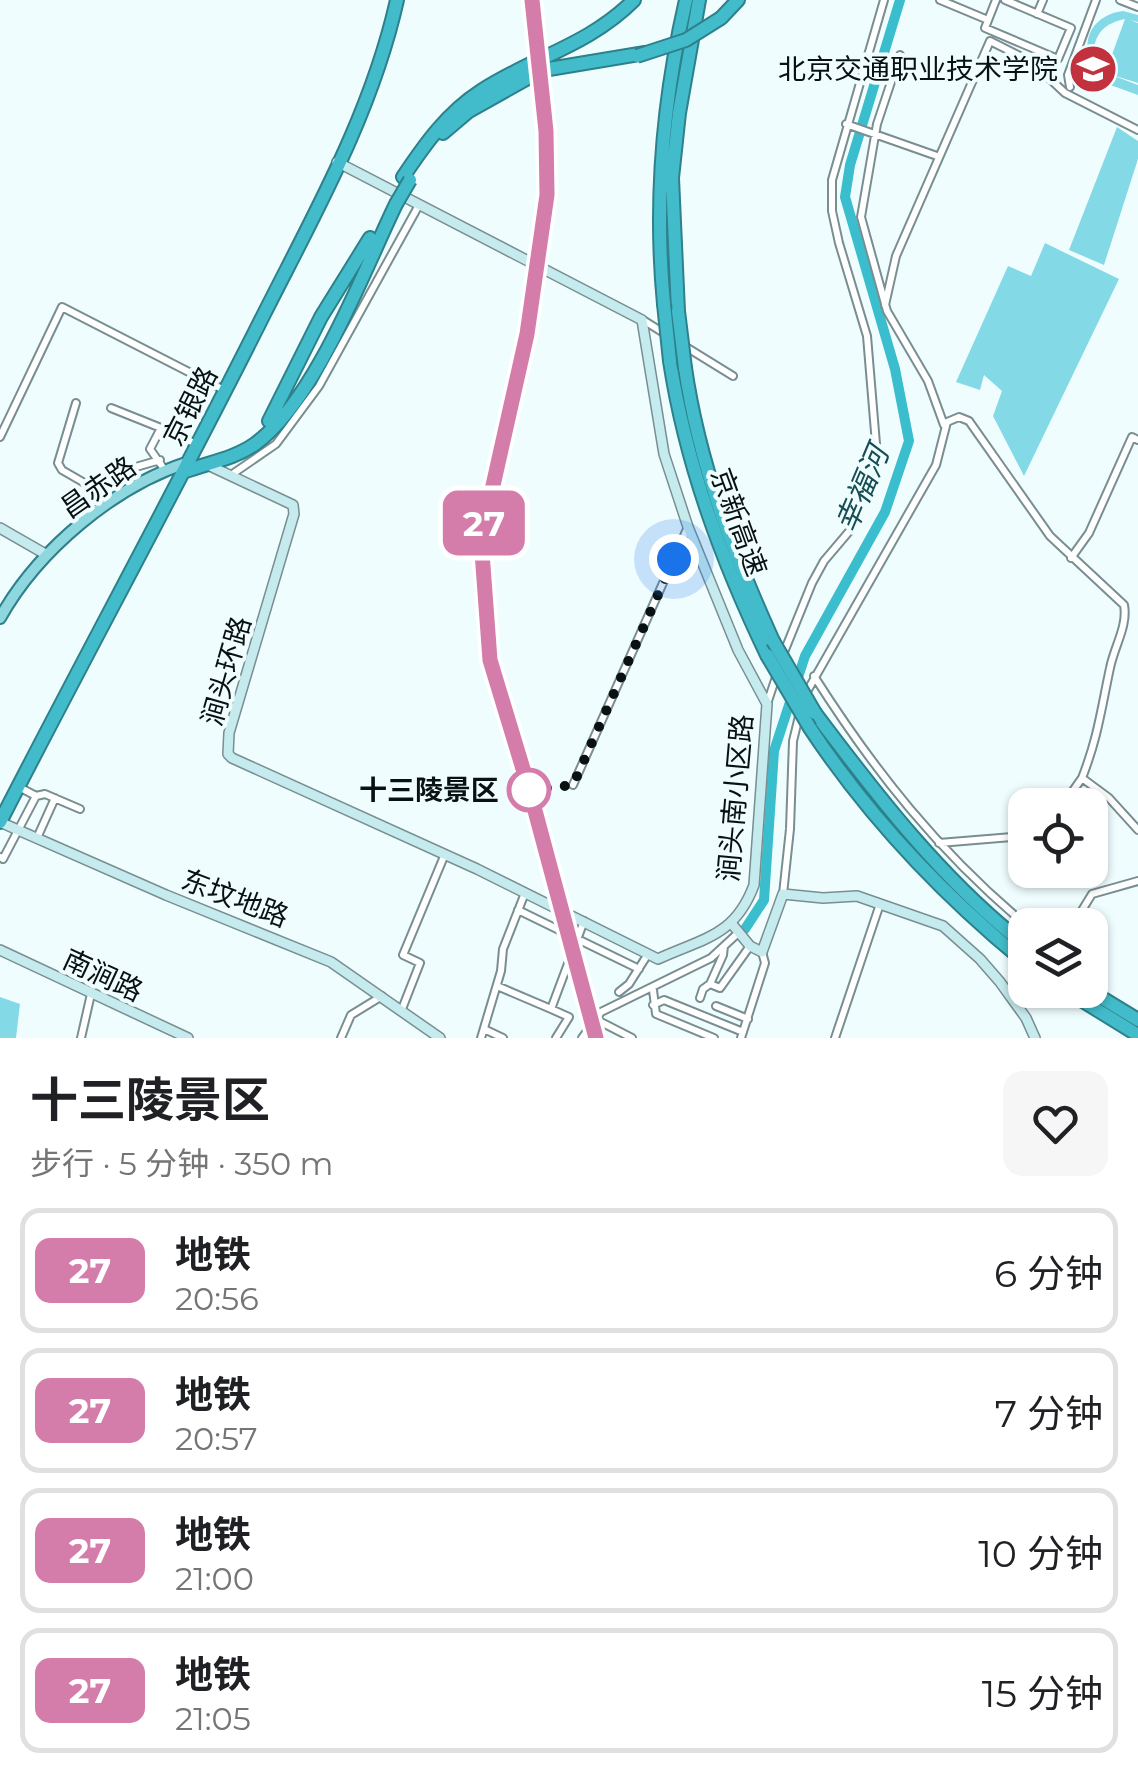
<!DOCTYPE html>
<html lang="zh">
<meta charset="utf-8">
<style>
body{margin:0;font-family:Montserrat,"Noto Sans SC",sans-serif;background:#f6f6f6;color:#202124;height:100vh;display:flex;flex-direction:column;font-size:38px;white-space:nowrap}
*{box-sizing:border-box;margin:0}
p{font-size:32px;color:#757577}
.icon{flex:none;width:55px;height:55px;fill:none;stroke:currentColor;stroke-width:2;stroke-linecap:round;stroke-linejoin:round}
.map{position:relative;height:1038px;overflow:hidden}
.details{display:flex;flex-direction:column;background:#fff;flex:1}
.details>*{flex:none}
.badge{padding:0 20px;border-radius:15px;font-size:35px;line-height:65px}
.fabs{position:absolute;left:1008px;top:788px;display:grid;gap:20px}
.fabs a{display:grid;place-items:center;width:100px;height:100px;border-radius:20px;background:#fff;box-shadow:0 2px 8px #0004;font-size:50px}
.you{position:absolute;width:50px;height:50px;margin:-25px;border:8px solid #fff;border-radius:50%;background:#1a73e8;box-shadow:0 0 0 15px #1a73e833}
.map>.badge{position:absolute;translate:-50% -50%;box-shadow:0 0 0 5px #fff}
.round{display:grid;place-items:center;flex:none;width:105px;height:105px;border-radius:20px;background:#f6f6f6}
.summary{display:flex;align-items:center;justify-content:space-between;height:170px;padding:0 30px}
h1{font-size:48px;font-weight:700;line-height:75px}
ul{padding:0;list-style:none}
li{display:flex;align-items:center;gap:30px;height:125px;margin:0 20px 15px;padding:0 10px;border:5px solid #e0e0e0;border-radius:20px}
li div{flex:1}
li b{display:block;font-size:38px}
li em{font-style:normal}
li .badge{min-width:110px;font-weight:700;text-align:center}
.map>svg:first-child{display:block}
</style>
<div class="map">
<svg width="1138" height="1038" viewBox="0 0 1138 1038">
<rect width="100%" height="100%" fill="#f0fdff"/>
<path fill="#83dae6" fill-rule="evenodd" d="M1123,11l15,4v7l-8,-2 8,3v60l-29,-9 29,11v10l-58,-21 3,-8 10,3c-14,-28 -1,-54 30,-58zM1125,19l-19,52 -1,1 -11,-16c-1,-22 11,-33 31,-37z
M1117,127l21,14v18l-34,106 -35,-15z
M1045,243l74,36 -95,197 -31,-60 9,-25 -18,-16 -4,15 -24,-8 52,-116 23,10z
M0,997l20,7 -4,34h-16z"/>
<g fill="none" stroke-linecap="round" stroke-linejoin="round">
<path stroke="#3abdcc" stroke-width="10" d="M745,929l19,-29 10,-149 31,-95 80,-144 24,-71 -14,-72 -50,-172 5,-32 50,-165"/>
<g stroke="#798e90" stroke-width="10">
<path id="street" d="M940,0l48,20
M996,0l-11,28 73,31 13,-31 -66,-28
M1120,0l18,7
M1037,14l6,-14
M900,55l-23,69 -16,93 26,94 41,70 16,44
M1070,87l-2,-12 28,-75
M846,124l91,32
M885,305l11,-49 94,-215 42,21 33,31 73,37
M643,320l24,15
M686,347l47,29
M76,403l-18,60 4,7 45,26 4,6
M111,408l50,20
M0,437l62,-130 158,81
M164,469l-14,-20 11,-21 31,14
M231,475l45,-31 43,-58 100,-181
M102,482l9,-14 11,3 38,-11
M1071,558l18,-25 43,-96 6,3
M782,657l30,-74 12,-22 28,-33 25,-72 -10,-120 -28,-93 -7,-32v-31l52,-180
M814,676c61,96 125,176 212,249
M805,695l131,-230 11,-43 12,-5 10,4 81,115 74,69c4,21 -10,42 -14,63 -9,42 -12,69 -28,110l27,20 29,32
M767,704l10,-30
M573,785l114,-256
M36,796l9,-2 35,15
M1063,805l19,-27
M37,838l18,-40
M939,843l86,-7
M0,857l3,2 33,-63 -17,-9
M783,894l7,-65 3,-88 7,-29
M518,910l121,59
M1073,925l19,-31 46,-13
M724,946l-1,9 -13,29 10,4 30,-42
M497,986l54,23
M653,990l3,24 58,24
M619,992l10,-8 19,-30
M700,998l3,-9 7,-5
M653,1005l11,-5 79,32
M1018,1005l8,-15
M716,1006l32,13
M402,1009l18,-46 -17,-8 42,-101
M595,1019l37,19
M484,1029l19,9
M81,1038l10,-44
M341,1038l10,-23 31,-19
M481,1038l20,-67 2,-22 22,-56
M556,1038l13,-21 -18,-8 33,-88
M582,1038l19,-26 110,-54 26,-24
M741,1038l24,-75 -3,-11
M835,1038l45,-134"/>
</g>
<g stroke="#798e90" stroke-width="12">
<path id="secondary" d="M208,465l85,40 1,9 -65,219 -1,21 4,4 245,111 181,90c46,-21 77,-23 96,-74l13,-181 -29,-54 -50,-123 -24,-73 -22,-134 -305,-158
M0,528l47,27
M0,822l166,73 165,67 109,76
M732,924l18,22 12,6 21,-58 40,4 34,-2 86,30 37,33 20,23 26,36 9,20
M0,950l188,88"/>
</g>
<g stroke="#2e808a" stroke-width="14">
<path id="primary" d="M0,618c38,-68 114,-132 189,-156"/>
</g>
<g stroke="#2e808a" stroke-width="16">
<path id="highway" d="M721,18l17,-18
M518,79l31,-10 96,-16
M443,133l26,-22 57,-32
M403,177c22,-33 44,-64 78,-86 52,-34 107,-45 153,-91
M664,304c-10,-103 -1,-204 22,-304
M678,311l-6,-133 7,-65 20,-113
M670,361c16,104 52,200 97,294
M685,368c14,96 48,185 88,273
M269,421l52,-104 49,-79
M183,472c24,-9 51,-13 72,-28 61,-44 108,-172 141,-240
M815,713c63,84 127,167 210,232
M810,728c59,89 132,166 215,234
M0,822c87,-170 179,-338 265,-510 51,-101 107,-200 132,-312
M1065,990l73,45
M1089,990l49,30"/>
</g>
<use href="#street" stroke="#fff" stroke-width="6"/>
<use href="#secondary" stroke="#c6ebef" stroke-width="9"/>
<use href="#primary" stroke="#8ed7df" stroke-width="10"/>
<use href="#highway" stroke="#42bcca" stroke-width="12"/>
<g stroke="#2e808a" stroke-width="16" stroke-linecap="butt">
<path id="highway-bridge" d="M637,56l49,-16 35,-22
M396,204l14,-24
M664,304l6,57
M678,311l7,57
M773,641l42,72
M767,655l43,73"/>
</g>
<use href="#highway-bridge" stroke="#42bcca" stroke-width="12"/>
</g>
<g fill="none" stroke-linecap="round" stroke-linejoin="round">
<g stroke="#fff" stroke-width="22">
<path id="line" d="M532,0l14,131 1,64 -20,139 -46,205 9,121 40,132 66,246"/>
</g>
<use href="#line" stroke="#d47daa" stroke-width="15"/>
<path stroke="#091112" stroke-width="10" stroke-dasharray="0 18" d="M529,790l44,-5 101,-226"/>
</g>
<defs>
<g id="university-disc" transform="scale(2.5)"><circle r="9.5" fill="#c1313e" stroke="#f0fdff"/><path d="M0-5L7-2L0 1L-7-2ZM-4 1L0 2.5L4 1V4Q0 6-4 4Z" fill="#fff"/></g>
</defs>
<g fill-rule="evenodd">
<use href="#university-disc" x="1093" y="69"/>
</g>
<circle fill="#fff" stroke="#d47daa" stroke-width="5" cx="529" cy="790" r="20"/>
<g text-anchor="middle" dominant-baseline="central" stroke-width="8" stroke-linejoin="round" paint-order="stroke">
<g font-size="28" fill="#091112" stroke="#f0fdff" text-anchor="end">
<text x="1058" y="69">北京交通职业技术学院</text>
</g>
<g font-size="28" fill="#091112" stroke="#f0fdff">
<text transform="translate(190 406) rotate(-63)">京银路</text>
<text transform="translate(98 487) rotate(-35)">昌赤路</text>
<text transform="translate(739 522) rotate(70)">京新高速</text>
<text transform="translate(226 671) rotate(-74)">涧头环路</text>
<text transform="translate(735 798) rotate(-85)">涧头南小区路</text>
<text transform="translate(235 898) rotate(21)">东坟地路</text>
<text transform="translate(103 975) rotate(25)">南涧路</text>
</g>
<g font-size="28" font-weight="bold" fill="#091112" stroke="#f0fdff" text-anchor="end">
<text x="499" y="790">十三陵景区</text>
</g>
<g font-size="30" font-style="italic" fill="#174e54" stroke="#f0fdff">
<text transform="translate(862 489) rotate(-67)">幸福河</text>
</g>
</g>
</svg>
<div class="fabs">
<a><svg class="icon" aria-label="locate" viewBox="0 0 24 24"><circle cx="12" cy="12" r="6"/><path d="M12 2v4M12 18v4M2 12h4M18 12h4"/></svg></a>
<a><svg class="icon" aria-label="layers" viewBox="0 0 24 24"><path d="M12 4l9 5-9 5-9-5zM3 14l9 5 9-5"/></svg></a>
</div>
<div class="you" style="left:674px;top:559px"></div>
<b class="badge" style="left:484px;top:523px;background:#d47daa;color:#fff">27</b>
</div>
<section class="details">
<div class="summary"><div><h1>十三陵景区</h1><p>步行 · 5 分钟 · 350 m</p></div><a class="round"><svg class="icon" aria-label="heart" viewBox="0 0 24 24"><path d="M12 20l-8-8c-3-5 5-10 8-4 3-6 11-1 8 4z"/></svg></a></div>
<ul>
<li><span class="badge" style="background:#d47daa;color:#fff">27</span><div><b>地铁</b><p>20:56</p></div><em>6 分钟</em></li>
<li><span class="badge" style="background:#d47daa;color:#fff">27</span><div><b>地铁</b><p>20:57</p></div><em>7 分钟</em></li>
<li><span class="badge" style="background:#d47daa;color:#fff">27</span><div><b>地铁</b><p>21:00</p></div><em>10 分钟</em></li>
<li><span class="badge" style="background:#d47daa;color:#fff">27</span><div><b>地铁</b><p>21:05</p></div><em>15 分钟</em></li>
</ul>
</section>
